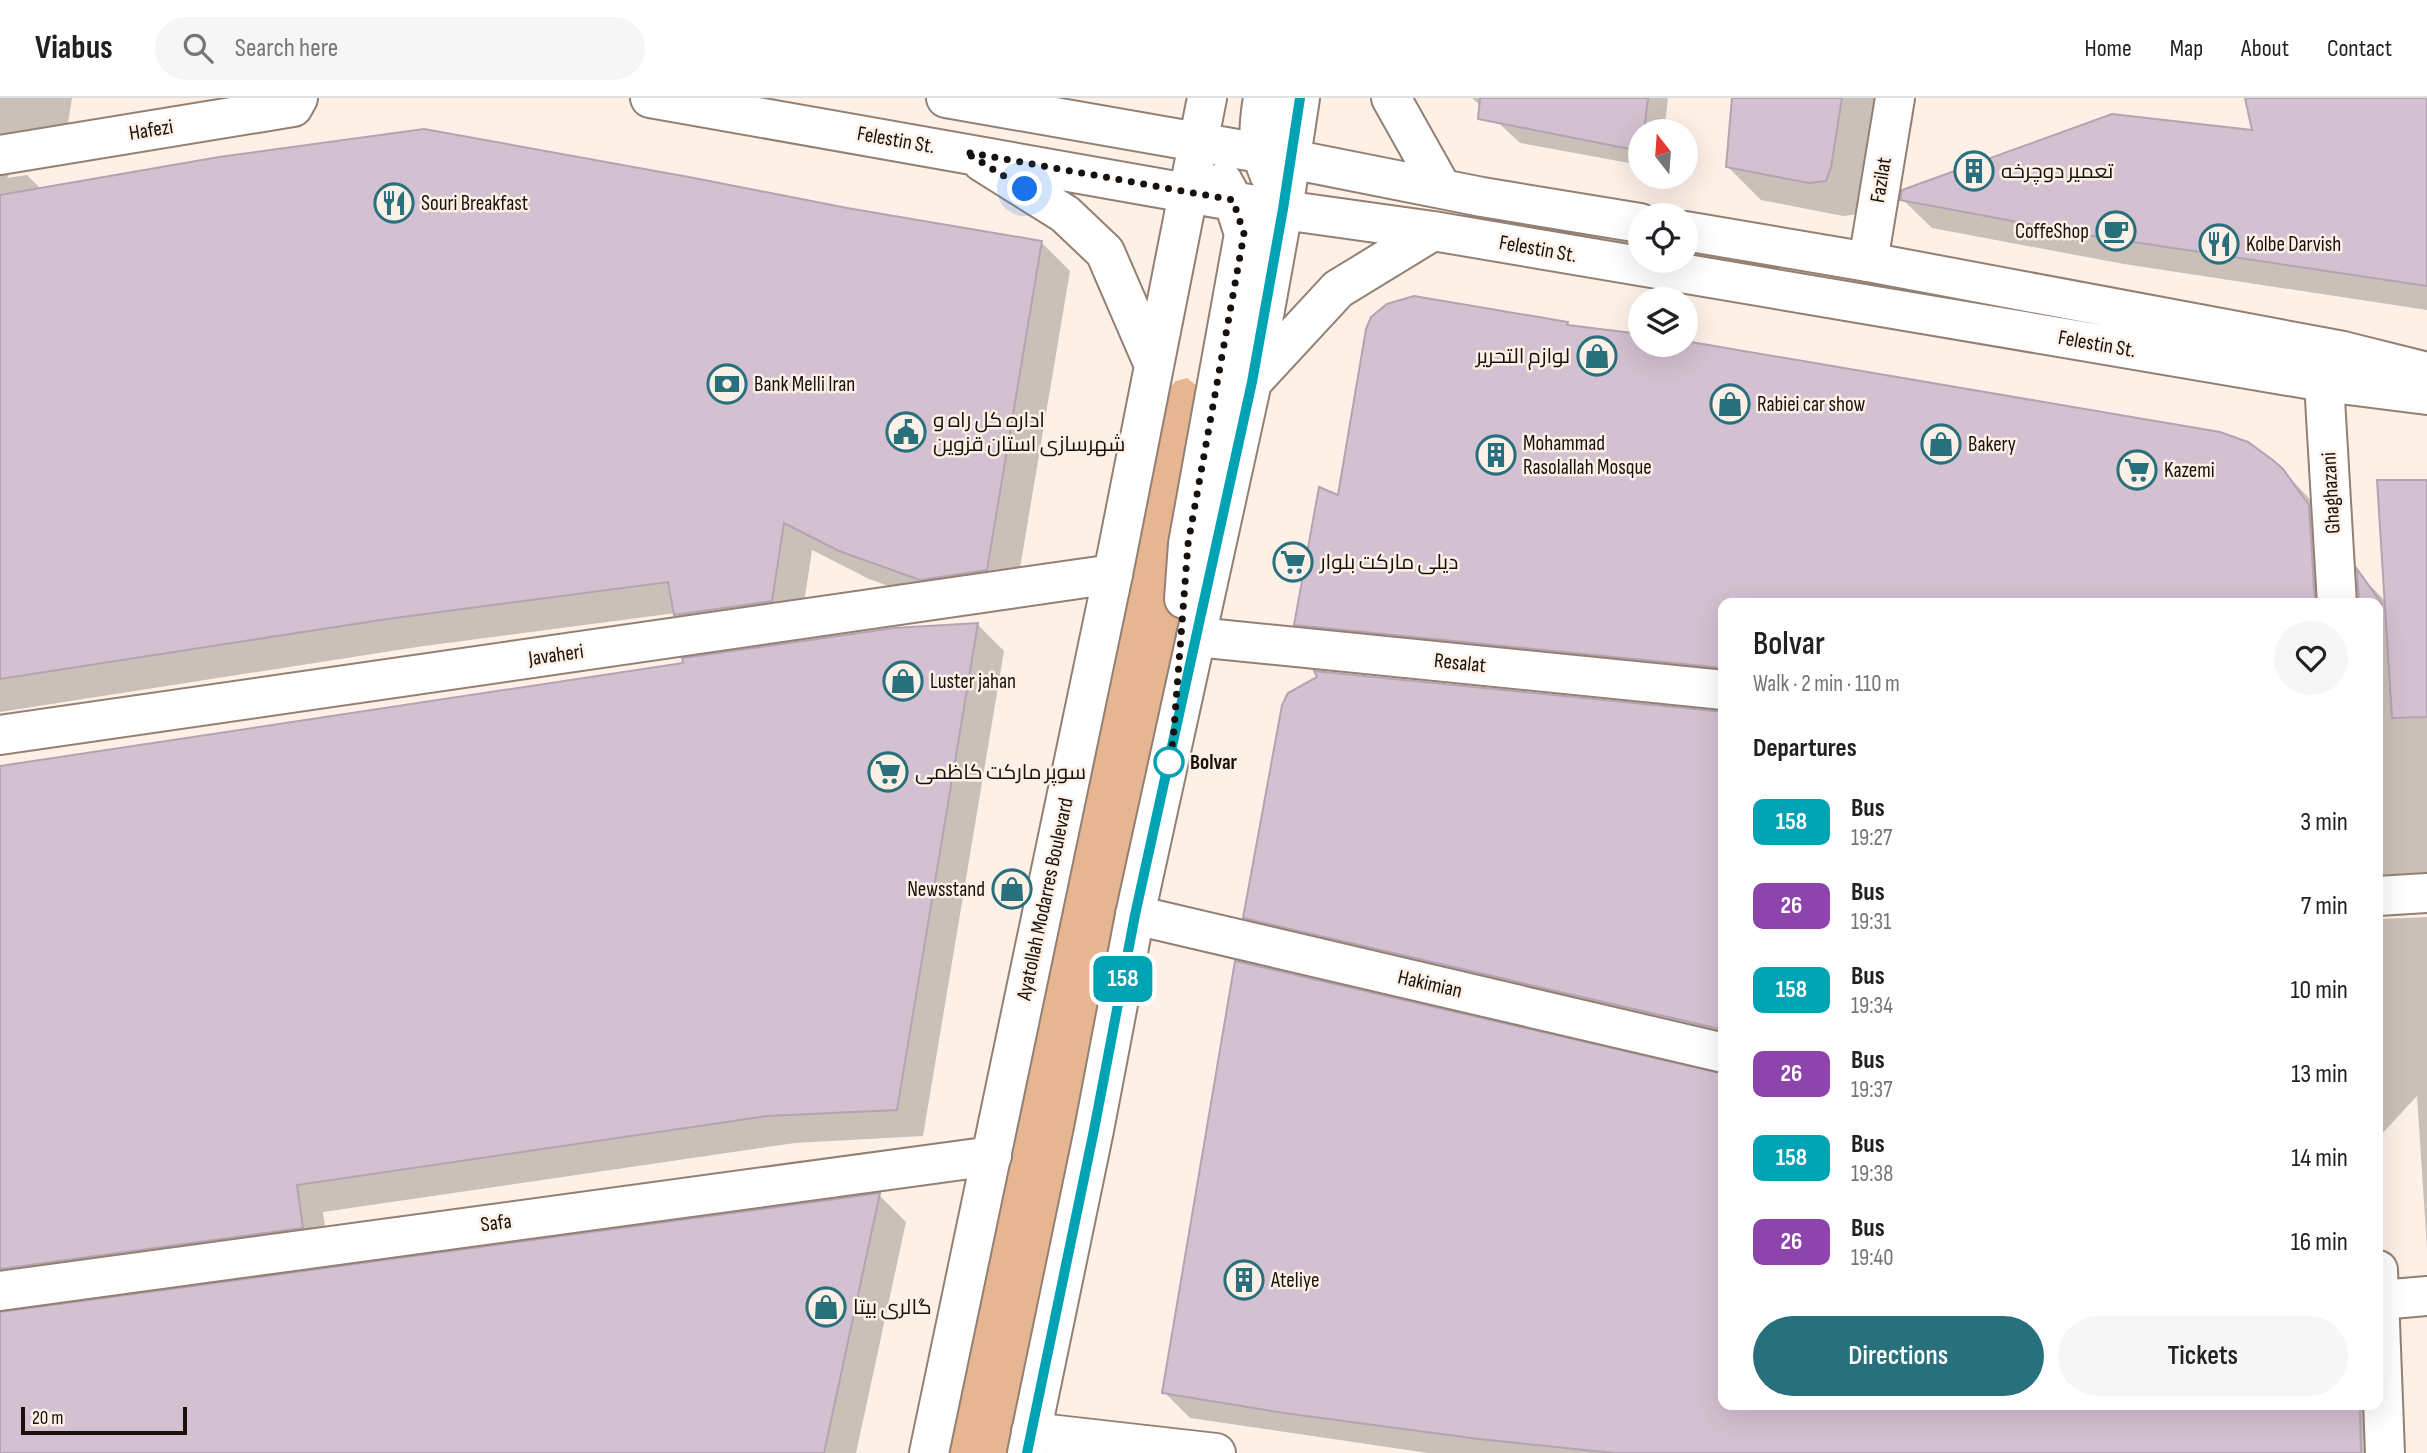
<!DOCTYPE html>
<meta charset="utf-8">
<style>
body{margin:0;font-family:"Sofia Sans Condensed",Cairo,sans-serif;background:#f6f6f6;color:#202124;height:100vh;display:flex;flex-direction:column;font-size:26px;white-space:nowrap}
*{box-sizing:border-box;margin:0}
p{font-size:23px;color:#757577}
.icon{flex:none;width:38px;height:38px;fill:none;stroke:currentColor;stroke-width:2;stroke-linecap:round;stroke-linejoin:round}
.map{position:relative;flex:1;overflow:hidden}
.drawer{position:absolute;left:1718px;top:500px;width:665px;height:812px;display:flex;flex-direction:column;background:#fff;border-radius:14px;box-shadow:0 7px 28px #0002}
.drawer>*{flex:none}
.badge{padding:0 14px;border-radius:10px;font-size:24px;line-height:46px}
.needle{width:46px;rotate:343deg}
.fabs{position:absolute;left:1628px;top:21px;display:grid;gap:14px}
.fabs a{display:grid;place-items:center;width:70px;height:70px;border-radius:50%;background:#fff;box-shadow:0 7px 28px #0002;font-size:35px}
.scale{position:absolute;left:21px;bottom:18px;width:166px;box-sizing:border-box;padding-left:7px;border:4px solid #17100b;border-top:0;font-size:19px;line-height:24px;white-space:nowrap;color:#17100b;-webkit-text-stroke:5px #fdf0e7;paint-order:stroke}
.you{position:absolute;width:35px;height:35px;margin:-18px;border:5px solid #fff;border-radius:50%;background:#1a73e8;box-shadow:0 0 0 10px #1a73e833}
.map>.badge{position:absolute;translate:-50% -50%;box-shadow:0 0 0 4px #fff}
h2{padding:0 35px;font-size:26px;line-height:63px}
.round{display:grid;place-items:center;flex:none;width:74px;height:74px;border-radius:37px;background:#f6f6f6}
.headline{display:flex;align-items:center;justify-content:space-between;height:119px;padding:0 35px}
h1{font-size:33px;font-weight:600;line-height:52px}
.cta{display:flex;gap:14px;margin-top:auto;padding:14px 35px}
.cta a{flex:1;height:80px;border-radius:42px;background:#28707c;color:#fff;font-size:28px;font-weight:600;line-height:80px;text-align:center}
.cta a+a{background:#f6f6f6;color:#202124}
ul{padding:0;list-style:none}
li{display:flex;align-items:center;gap:21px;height:84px;padding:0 35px}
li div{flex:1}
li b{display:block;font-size:26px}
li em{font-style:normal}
li .badge{min-width:77px;font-weight:700;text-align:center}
header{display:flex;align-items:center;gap:42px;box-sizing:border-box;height:98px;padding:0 35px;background:#fff;border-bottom:2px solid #e0e0e0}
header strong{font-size:33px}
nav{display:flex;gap:38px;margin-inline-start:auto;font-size:24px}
.search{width:490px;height:63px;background:#f6f6f6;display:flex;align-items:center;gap:18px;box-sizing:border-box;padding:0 24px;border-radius:38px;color:#757577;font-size:26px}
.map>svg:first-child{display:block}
</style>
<header>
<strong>Viabus</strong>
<div class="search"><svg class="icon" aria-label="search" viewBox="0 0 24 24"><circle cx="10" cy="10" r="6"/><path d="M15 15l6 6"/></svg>Search here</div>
<nav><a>Home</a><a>Map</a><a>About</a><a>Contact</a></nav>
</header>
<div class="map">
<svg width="2427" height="1355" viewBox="0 0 2427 1355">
<rect width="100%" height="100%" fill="#fdf0e7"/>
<path fill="#e6b591" d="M1187,280l10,8 2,12 -26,343 -146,712h-98l238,-1063 9,-9z"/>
<path fill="#0003" d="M0,0h72l-9,57 -49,12 -7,11 20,-3 15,15 804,20 195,32 29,29 -55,327 -65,10 -81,-29 -57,-29 -12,80 -95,13 -29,-30 -259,34 -417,65z
M1472,0h196l-4,33h-24v34l-120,-22z
M1733,0h147l-21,116 -16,2 -82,-16 -33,-33z
M2247,0h180v212l-303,-46 -192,-36 -30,-29 352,-67z
M1567,225l4,4 69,18h45l597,125 26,27 27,36 4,71h-615v86l-402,-40 -26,-26 43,-127z
M2427,384v416l-43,14 -1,7 44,-2v331l-10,-152 -39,42v-534l-19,-30 28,29z
M978,527l26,26 -81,485 -128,7 -472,69 6,42 -316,47 -7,10 -1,3 874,-119 27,27 -50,231h-856v-686z
M1319,580l405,35v336l-453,-106 -26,-26z
M1164,1294l560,13h654l8,48h-958l-238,-35z"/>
<path fill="#d3c0d0" stroke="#b4a3b2" stroke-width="2" d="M1480,0h168l-4,33h-4v20l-162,-32z
M1732,0h110l-11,69 -5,14 -17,2 -83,-16z
M2245,0h182v188l-334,-50 -193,-36 2,-10 210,-76 140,16z
M424,31l270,49 153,30 195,33 -55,329 -67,10 -81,-29 -55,-28 -12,78 -98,14 -6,-33 -281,37 -387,60v-484l219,-38z
M1414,198l154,26 -1,3 73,9v11h45v-4l535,91 28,10 26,19 9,8 26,36 6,99h-591v64l-430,-43 25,-138 19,8 28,-166 5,-12 16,-13z
M2377,382h50v237l-35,1z
M2357,471l25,35h-23z
M978,525l-81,487 -130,6 -470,69 6,43 -303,41v-503l683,-103 -1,-5 212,-30z
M1314,573l410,41v318l-481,-112 39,-213 6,-12 29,-16z
M1235,863l489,113v331h636l1,48h-747l-135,-14 -195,-26 -122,-20z
M880,1095l-56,260h-824v-141z"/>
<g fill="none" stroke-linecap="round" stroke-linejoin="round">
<g stroke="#938073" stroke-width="42">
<path id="street" d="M0,57l293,-48 5,-9
M1868,164l27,-164
M1196,539l528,53
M0,637l1113,-161
M2378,798l49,-3
M1135,817l589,138
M0,1193l992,-135
M2381,1202l46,-4
M1031,1334l185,21"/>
</g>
<g stroke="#938073" stroke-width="42">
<path id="secondary" d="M650,0l633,112 150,21 891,151 103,13
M946,0l314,55 222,44 158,26
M1263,0c-5,30 -6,47 6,76
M1391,0l50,89
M982,64l83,52 40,38 48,111
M1685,133l183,31 475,89 84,21
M1252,284l86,-93 95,-58
M2324,284l13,222
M1184,501l4,-55 56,-310 -11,-34 -10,-18
M2378,1172l7,183
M929,1355l184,-879 94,-476
M1027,1355l67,-323 41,-215 117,-533 31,-172 17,-112"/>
</g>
<use href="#street" stroke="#fff" stroke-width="38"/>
<use href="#secondary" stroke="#fff" stroke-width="38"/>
</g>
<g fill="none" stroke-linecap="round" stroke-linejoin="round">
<g stroke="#fff" stroke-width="16">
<path id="line" d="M1027,1355l67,-323 41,-215 117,-533 31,-173 17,-111"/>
</g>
<use href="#line" stroke="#00a3b4" stroke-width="10"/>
<path stroke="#17100b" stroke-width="7" stroke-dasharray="0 12.6" d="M1025,91l-60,-37 268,48 11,34 -56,310 -15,197 -5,25 1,-4"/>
</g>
<defs>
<g id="building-ring" transform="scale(2.0125)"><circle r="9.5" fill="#fdf0e7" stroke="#28707c" stroke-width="1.5"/><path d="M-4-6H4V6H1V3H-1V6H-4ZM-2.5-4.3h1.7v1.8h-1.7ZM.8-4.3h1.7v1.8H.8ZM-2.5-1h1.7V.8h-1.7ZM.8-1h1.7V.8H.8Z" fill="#28707c"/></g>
<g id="restaurant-ring" transform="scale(2.0125)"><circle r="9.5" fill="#fdf0e7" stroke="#28707c" stroke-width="1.5"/><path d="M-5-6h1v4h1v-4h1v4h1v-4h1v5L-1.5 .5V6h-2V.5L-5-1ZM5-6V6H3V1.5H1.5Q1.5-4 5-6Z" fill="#28707c"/></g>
<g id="cafe-ring" transform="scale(2.0125)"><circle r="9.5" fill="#fdf0e7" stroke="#28707c" stroke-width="1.5"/><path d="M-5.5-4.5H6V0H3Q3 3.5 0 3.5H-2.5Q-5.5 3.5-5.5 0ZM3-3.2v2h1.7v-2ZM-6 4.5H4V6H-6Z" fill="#28707c"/></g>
<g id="shop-ring" transform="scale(2.0125)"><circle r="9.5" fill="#fdf0e7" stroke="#28707c" stroke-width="1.5"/><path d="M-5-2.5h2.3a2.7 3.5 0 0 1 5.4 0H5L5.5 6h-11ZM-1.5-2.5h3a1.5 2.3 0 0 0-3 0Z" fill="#28707c"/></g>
<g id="bank-ring" transform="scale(2.0125)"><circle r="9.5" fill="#fdf0e7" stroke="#28707c" stroke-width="1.5"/><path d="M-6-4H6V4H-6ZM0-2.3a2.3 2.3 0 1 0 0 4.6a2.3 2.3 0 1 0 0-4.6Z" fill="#28707c"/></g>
<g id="civic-ring" transform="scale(2.0125)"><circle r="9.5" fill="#fdf0e7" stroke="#28707c" stroke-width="1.5"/><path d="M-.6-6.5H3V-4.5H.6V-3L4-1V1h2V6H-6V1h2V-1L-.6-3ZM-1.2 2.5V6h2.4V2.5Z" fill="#28707c"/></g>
<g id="supermarket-ring" transform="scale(2.0125)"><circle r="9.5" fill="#fdf0e7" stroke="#28707c" stroke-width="1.5"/><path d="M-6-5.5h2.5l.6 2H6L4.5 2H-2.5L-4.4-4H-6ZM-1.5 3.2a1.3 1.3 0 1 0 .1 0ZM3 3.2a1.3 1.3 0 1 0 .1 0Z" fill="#28707c"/></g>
</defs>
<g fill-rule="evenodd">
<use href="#building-ring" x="1974" y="73"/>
<use href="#restaurant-ring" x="394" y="105"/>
<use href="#cafe-ring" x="2116" y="133"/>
<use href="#restaurant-ring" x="2219" y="146"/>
<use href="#shop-ring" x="1597" y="258"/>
<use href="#bank-ring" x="727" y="286"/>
<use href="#shop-ring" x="1730" y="306"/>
<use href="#civic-ring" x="906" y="334"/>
<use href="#shop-ring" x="1941" y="346"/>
<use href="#building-ring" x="1496" y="357"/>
<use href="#supermarket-ring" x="2137" y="372"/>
<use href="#supermarket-ring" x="1293" y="464"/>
<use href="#shop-ring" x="903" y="583"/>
<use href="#supermarket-ring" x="888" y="674"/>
<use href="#shop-ring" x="1012" y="791"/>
<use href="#building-ring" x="1244" y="1182"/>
<use href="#shop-ring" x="826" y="1209"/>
</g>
<circle fill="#fff" stroke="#00a3b4" stroke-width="3.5" cx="1169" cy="664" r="14"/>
<g text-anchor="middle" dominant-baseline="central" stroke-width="5" stroke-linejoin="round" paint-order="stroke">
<g font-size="21" fill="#17100b" stroke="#fdf0e7">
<text transform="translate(151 32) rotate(-9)">Hafezi</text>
<text transform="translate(896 42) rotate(10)">Felestin St.</text>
<text transform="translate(1881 82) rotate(-81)">Fazilat</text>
<text transform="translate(1538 151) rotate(10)">Felestin St.</text>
<text transform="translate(2097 246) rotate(10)">Felestin St.</text>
<text transform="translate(2331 395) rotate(-93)">Ghaghazani</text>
<text transform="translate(556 557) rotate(-8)">Javaheri</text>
<text transform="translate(1460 565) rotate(6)">Resalat</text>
<text transform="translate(1045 801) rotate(-78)">Ayatollah Modarres Boulevard</text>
<text transform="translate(1430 886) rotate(13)">Hakimian</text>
<text transform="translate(496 1125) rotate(-8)">Safa</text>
</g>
<g font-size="21" fill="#17100b" stroke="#fdf0e7" text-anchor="start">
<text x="2001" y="73">تعمیر دوچرخه</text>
<text x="421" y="105">Souri Breakfast</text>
<text x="2089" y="133" text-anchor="end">CoffeShop</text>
<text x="2246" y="146">Kolbe Darvish</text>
<text x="1570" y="258" text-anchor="end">لوازم التحریر</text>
<text x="754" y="286">Bank Melli Iran</text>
<text x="1757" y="306">Rabiei car show</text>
<text x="933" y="322">اداره کل راه و<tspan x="933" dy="24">شهرسازی استان قزوین</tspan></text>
<text x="1523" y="345">Mohammad<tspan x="1523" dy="24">Rasolallah Mosque</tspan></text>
<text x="1968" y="346">Bakery</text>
<text x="2164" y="372">Kazemi</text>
<text x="1320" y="464">دیلی مارکت بلوار</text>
<text x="930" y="583">Luster jahan</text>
<text x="915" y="674">سوپر مارکت کاظمی</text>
<text x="985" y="791" text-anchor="end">Newsstand</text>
<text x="1271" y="1182">Ateliye</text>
<text x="853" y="1209">گالری بیتا</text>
</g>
<g font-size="21" font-weight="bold" fill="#17100b" stroke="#fdf0e7" text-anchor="start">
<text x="1190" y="664">Bolvar</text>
</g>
</g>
</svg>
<div class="fabs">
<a><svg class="needle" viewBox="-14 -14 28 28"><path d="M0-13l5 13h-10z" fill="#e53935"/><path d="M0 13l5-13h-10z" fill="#757577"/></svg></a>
<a><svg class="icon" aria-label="locate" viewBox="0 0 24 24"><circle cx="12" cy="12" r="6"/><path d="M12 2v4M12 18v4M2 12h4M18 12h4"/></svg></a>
<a><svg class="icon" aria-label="layers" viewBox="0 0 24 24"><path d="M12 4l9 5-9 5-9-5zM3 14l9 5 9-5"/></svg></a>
</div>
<div class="scale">20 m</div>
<div class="you" style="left:1025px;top:91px"></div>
<b class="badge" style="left:1123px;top:881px;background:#00a3b4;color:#fff">158</b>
<section class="drawer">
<div class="headline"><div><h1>Bolvar</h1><p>Walk · 2 min · 110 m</p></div><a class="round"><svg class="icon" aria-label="heart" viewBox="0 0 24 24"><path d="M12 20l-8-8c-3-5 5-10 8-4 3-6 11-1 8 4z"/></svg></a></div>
<h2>Departures</h2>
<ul>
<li><span class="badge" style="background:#00a3b4;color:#fff">158</span><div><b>Bus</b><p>19:27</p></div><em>3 min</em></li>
<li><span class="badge" style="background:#8e44ad;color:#fff">26</span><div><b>Bus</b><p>19:31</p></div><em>7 min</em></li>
<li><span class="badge" style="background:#00a3b4;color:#fff">158</span><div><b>Bus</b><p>19:34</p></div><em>10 min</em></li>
<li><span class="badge" style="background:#8e44ad;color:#fff">26</span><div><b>Bus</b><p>19:37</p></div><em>13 min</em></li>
<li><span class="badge" style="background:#00a3b4;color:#fff">158</span><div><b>Bus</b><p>19:38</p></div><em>14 min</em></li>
<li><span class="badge" style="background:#8e44ad;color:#fff">26</span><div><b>Bus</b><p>19:40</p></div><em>16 min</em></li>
</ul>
<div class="cta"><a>Directions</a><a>Tickets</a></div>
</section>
</div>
